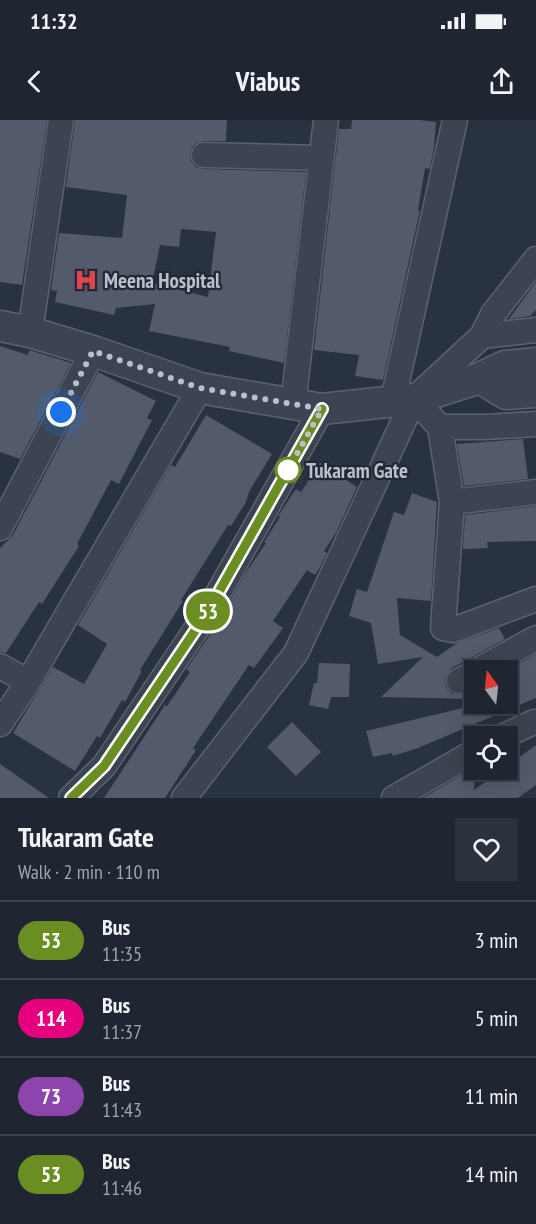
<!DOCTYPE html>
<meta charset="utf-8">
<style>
body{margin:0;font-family:"PT Sans Narrow",sans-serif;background:#2c323d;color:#f1f3f6;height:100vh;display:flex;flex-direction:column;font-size:22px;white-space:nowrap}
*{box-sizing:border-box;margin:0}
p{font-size:20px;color:#a1a5ab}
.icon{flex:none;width:33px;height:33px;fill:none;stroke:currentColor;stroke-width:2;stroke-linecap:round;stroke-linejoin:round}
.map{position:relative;height:678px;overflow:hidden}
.panel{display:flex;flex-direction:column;background:#1f2631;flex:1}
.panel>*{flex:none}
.badge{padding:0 12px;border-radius:20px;font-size:21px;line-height:39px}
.needle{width:39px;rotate:345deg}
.tools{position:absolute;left:464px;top:540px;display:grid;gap:12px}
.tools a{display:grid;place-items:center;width:54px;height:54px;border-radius:0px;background:#1f2631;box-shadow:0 6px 24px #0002,0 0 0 2px #3c434d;font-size:30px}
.you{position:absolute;width:30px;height:30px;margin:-15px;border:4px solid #fff;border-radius:50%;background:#1a73e8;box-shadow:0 0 0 9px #1a73e833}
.map>.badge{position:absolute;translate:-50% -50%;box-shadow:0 0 0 3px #fff}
.round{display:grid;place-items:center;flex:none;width:63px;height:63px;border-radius:0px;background:#2c323d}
.overview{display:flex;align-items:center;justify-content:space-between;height:102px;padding:0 18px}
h1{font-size:28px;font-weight:800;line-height:45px}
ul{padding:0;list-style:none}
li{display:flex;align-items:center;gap:18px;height:78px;padding:0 18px;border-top:2px solid #3c434d}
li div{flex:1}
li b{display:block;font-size:22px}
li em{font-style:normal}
li .badge{min-width:66px;font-weight:700;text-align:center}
.status{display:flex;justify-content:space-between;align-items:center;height:42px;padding:0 30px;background:#1f2631;direction:ltr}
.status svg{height:16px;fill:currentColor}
header{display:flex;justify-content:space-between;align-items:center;height:78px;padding:0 18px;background:#1f2631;font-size:27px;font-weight:800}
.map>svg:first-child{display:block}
</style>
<div class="status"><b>11:32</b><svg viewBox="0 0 49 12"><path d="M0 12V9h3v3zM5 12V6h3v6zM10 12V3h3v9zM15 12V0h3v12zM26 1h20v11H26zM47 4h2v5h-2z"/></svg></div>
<header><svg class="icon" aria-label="back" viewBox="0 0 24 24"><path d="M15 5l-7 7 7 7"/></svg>Viabus<svg class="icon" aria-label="share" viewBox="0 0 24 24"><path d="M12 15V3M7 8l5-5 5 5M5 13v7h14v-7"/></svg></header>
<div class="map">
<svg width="536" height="678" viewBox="0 0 536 678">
<rect width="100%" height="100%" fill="#293241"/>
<path fill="#535a6b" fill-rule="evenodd" d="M0,0h47l-25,165 -22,-3z
M75,0h152l-1,21h-22l-7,2 -5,4 -2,8 1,6 5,6 8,2 102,3 -22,191 -55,-12 1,-4 -81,-16 6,-27 -39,4 -2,7 -59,-13 2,-11 -6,-1 8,-57 63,5 5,-43 -61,-8zM181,109l35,3 -8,65 -56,-14 8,-38 19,2z
M352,0h67l17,2 -2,25 -4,22 -5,-1 -7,42h2l-37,170 -28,-4 4,-21 -45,-5 25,-221h12z
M536,162v28l-6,6 -21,3z
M0,226l28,9 1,-5 42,13 -51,96 -20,-7z
M98,252l58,29 -9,17 5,2 -33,64 -8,-4 -34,64 2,2 -37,58 -3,-2 -33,51 -6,-1v-104l13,-13z
M206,295l66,39 -22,36 -5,14 -14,22 -3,-1 -47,75 2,1 -43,69 2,1 -17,31 -3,-2 -22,38 -3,-2 -22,35 -62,-38 40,-66 31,17 23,-40 -29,-19 93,-160 4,2z
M523,319l5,40 -64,7 -7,-42z
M320,343l37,24 -21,46 -12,18 3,2 -8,16 -4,6 -8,-5 -34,51 10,7 -29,40 -5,-3 -56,83 3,2 -31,48h-61l61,-93 2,1 23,-34 -4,-2 33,-49 24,-44 23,-34 -2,-1 16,-25 -2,-1 18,-27 5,3z
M412,373l25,9 -6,99 -34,-3 3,37 37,22 20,-14 42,-15 6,11 -53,29 -5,6 -2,7 1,6 5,6 8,2 15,-6v10l-93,-2 42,-40 -45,7 -7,-41 -22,-7 8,-27 10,3 27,-80 10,3z
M536,386v35l-49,1 1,6 -25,1 2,-34z
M536,534v44l-118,50 -25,8 -1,-3 -19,4 -7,-26 114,-27h27v-34z
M319,543l31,1 -1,33h-18l-3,12 -19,-4 5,-22h3z
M292,602l29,30 -25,24 -29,-29z
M536,625v40l-18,13h-95l44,-26 7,-2v20l28,-20h5v-4z
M0,644l49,34h-49z"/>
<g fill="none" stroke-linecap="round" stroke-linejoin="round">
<g stroke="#5b626e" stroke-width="27">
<path id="minor" d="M204,35l118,3
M30,212l31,-212
M482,216l11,-22 43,-55
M414,279l26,28 12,75 -9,126 10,2 83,-31
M393,280l62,-280
M293,285l33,-285
M440,307h45l51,-3
M452,382l84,-10
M0,408l93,-177
M0,546l28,16
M478,550l58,-32
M459,561l15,-8
M0,604l28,-42 172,-294
M504,616l30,-14
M71,678l33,-32 103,-153 115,-204
M184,678l112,-145 118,-254 68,-63 54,-6
M394,678l80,-46"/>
</g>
<g stroke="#5b626e" stroke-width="33">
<path id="tertiary" d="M0,206l30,6 63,19 107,37 122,21 92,-10 66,-21 25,-12 31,-3
M480,258l26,16 30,-2"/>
</g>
<use href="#minor" stroke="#3d4451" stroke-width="24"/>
<use href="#tertiary" stroke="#3d4451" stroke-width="30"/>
</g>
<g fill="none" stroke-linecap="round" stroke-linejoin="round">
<g stroke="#fff" stroke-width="14">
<path id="line" d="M71,678l33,-32 103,-153 115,-204"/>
</g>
<use href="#line" stroke="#6b8e23" stroke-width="9"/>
<path stroke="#babfcb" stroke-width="6" stroke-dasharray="0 10.8" d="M61,292l32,-61 107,37 122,21 -34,61"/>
</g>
<defs>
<g id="hospital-bare" transform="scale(1.8)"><path d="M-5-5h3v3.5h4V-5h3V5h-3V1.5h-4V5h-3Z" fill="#e0444e" stroke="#222936" stroke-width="2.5" paint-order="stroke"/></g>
</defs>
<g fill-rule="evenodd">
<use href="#hospital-bare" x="86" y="160"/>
</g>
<circle fill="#fff" stroke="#6b8e23" stroke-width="3" cx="288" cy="350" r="12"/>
<g text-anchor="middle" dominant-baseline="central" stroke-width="4.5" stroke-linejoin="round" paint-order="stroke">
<g font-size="21" font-weight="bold" fill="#babfcb" stroke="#222936" text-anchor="start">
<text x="104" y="160">Meena Hospital</text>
</g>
<g font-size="21" font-weight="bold" fill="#babfcb" stroke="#222936" text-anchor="start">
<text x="306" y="350">Tukaram Gate</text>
</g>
</g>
</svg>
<div class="tools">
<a><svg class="needle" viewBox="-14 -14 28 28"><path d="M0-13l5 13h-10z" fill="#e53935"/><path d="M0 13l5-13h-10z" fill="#a1a5ab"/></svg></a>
<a><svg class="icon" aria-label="locate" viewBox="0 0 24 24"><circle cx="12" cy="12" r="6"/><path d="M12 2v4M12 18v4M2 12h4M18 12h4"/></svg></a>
</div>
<div class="you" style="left:61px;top:292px"></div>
<b class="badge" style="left:208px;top:491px;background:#6b8e23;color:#fff">53</b>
</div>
<section class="panel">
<div class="overview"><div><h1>Tukaram Gate</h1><p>Walk · 2 min · 110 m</p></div><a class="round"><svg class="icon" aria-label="heart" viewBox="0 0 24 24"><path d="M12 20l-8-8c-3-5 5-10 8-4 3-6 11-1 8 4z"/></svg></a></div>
<ul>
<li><span class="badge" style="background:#6b8e23;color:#fff">53</span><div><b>Bus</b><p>11:35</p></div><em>3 min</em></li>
<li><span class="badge" style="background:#e6007e;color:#fff">114</span><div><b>Bus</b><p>11:37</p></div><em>5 min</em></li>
<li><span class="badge" style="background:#8e44ad;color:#fff">73</span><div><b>Bus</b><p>11:43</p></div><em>11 min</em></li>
<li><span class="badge" style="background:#6b8e23;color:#fff">53</span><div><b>Bus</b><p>11:46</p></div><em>14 min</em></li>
</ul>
</section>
